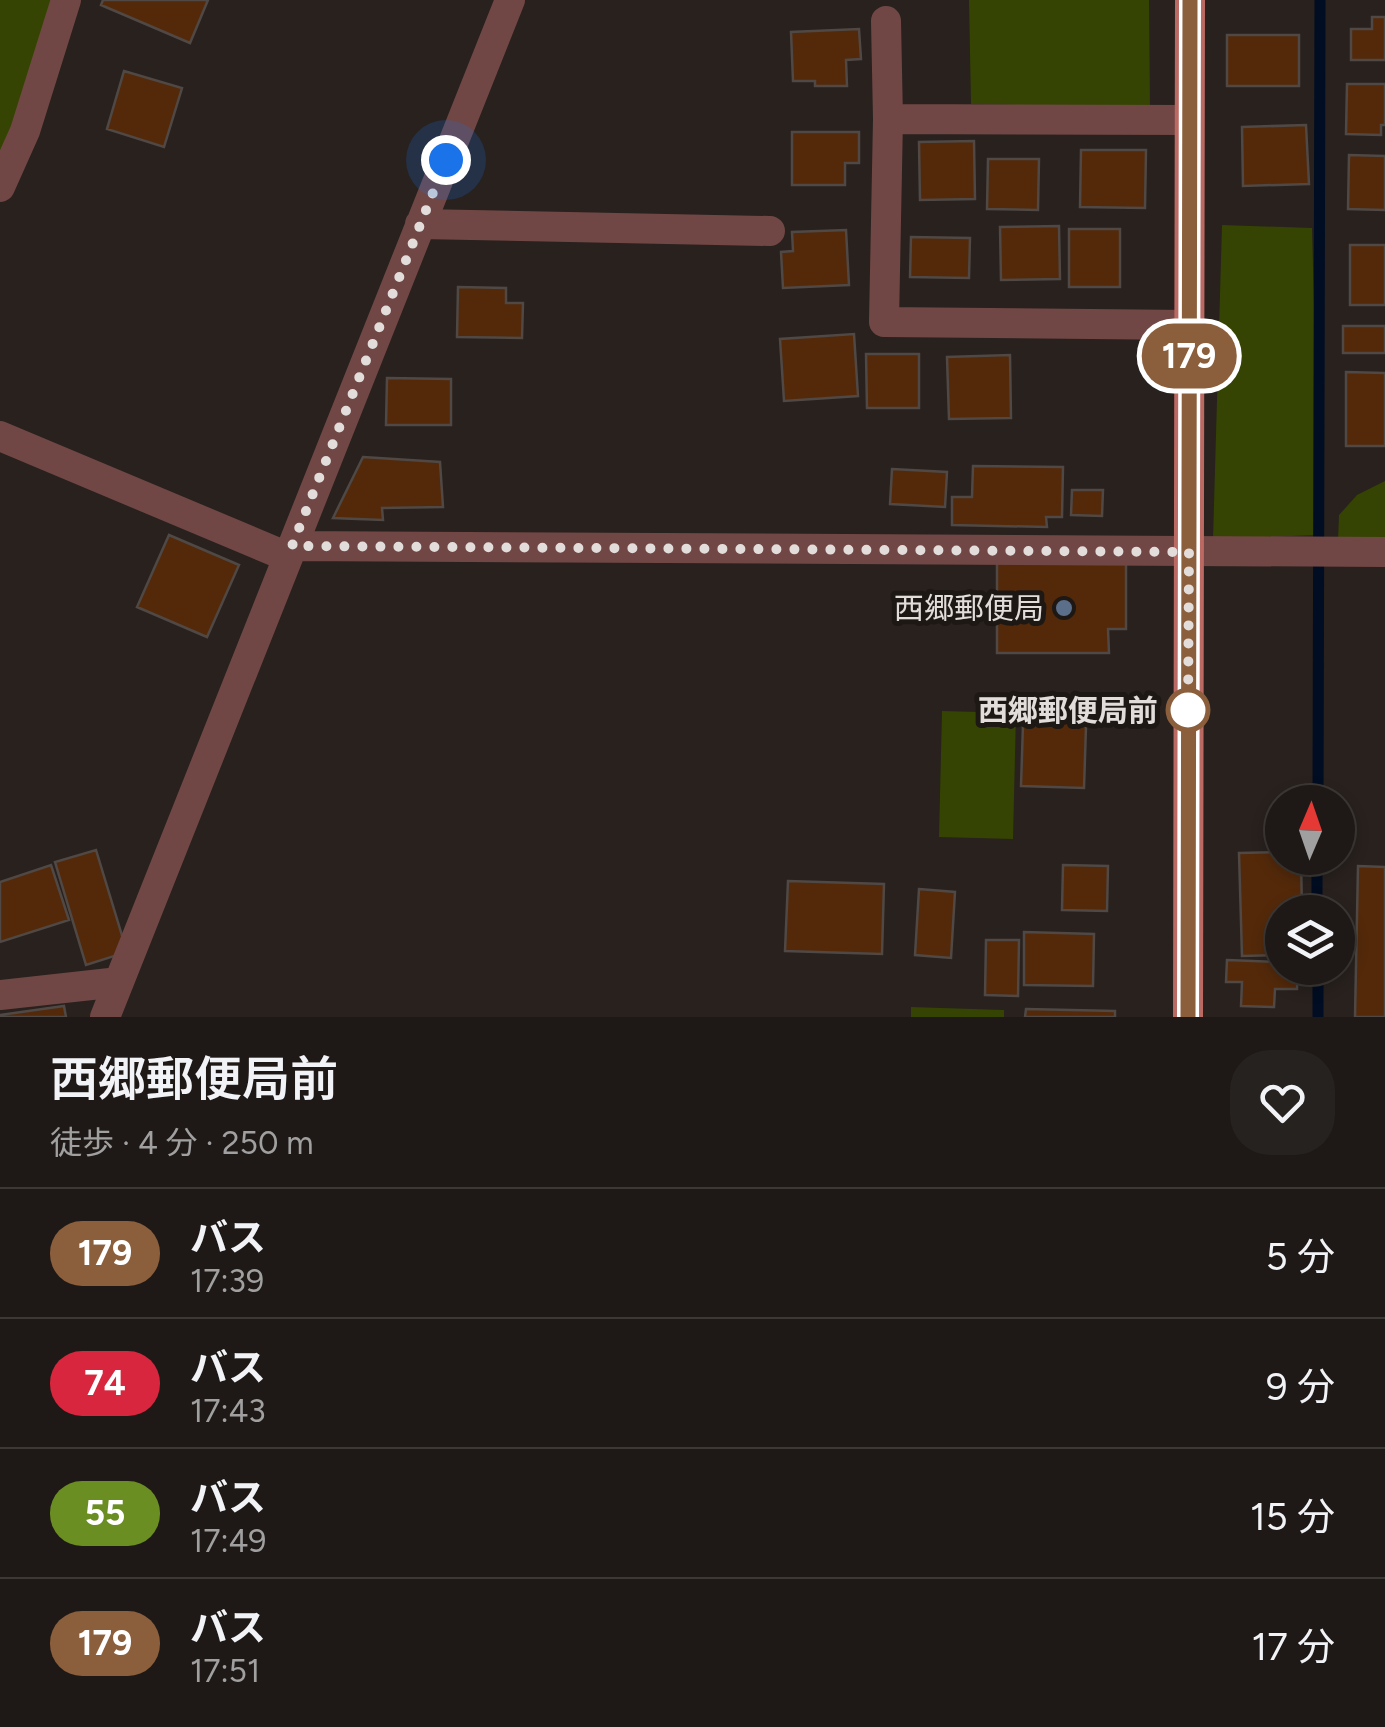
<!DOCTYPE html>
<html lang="ja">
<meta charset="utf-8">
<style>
body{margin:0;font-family:Figtree,"Noto Sans JP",sans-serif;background:#26221f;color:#f1f3f6;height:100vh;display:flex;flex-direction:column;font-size:38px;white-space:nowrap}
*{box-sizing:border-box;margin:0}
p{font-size:32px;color:#a1a0a1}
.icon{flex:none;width:55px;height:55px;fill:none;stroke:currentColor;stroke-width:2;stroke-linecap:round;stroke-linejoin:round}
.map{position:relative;height:1017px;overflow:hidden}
.details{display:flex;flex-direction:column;background:#1e1916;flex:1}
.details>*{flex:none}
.badge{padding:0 20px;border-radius:32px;font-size:35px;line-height:65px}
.needle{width:65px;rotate:2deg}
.buttons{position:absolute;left:1265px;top:785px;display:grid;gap:20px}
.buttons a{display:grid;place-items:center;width:90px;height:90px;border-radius:50%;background:#1e1916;box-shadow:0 5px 15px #0003,0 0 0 2px #3c3835;font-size:50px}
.you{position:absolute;width:50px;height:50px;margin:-25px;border:8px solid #fff;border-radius:50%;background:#1a73e8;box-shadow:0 0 0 15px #1a73e833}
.map>.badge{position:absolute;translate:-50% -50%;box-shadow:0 0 0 5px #fff}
.round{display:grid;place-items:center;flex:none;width:105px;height:105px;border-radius:40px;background:#26221f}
.summary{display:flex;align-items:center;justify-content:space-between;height:170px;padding:0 50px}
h1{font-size:48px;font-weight:600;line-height:75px}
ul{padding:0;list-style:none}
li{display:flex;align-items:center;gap:30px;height:130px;padding:0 50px;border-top:2px solid #3c3835}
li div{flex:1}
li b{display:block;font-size:38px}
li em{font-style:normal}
li .badge{min-width:110px;font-weight:700;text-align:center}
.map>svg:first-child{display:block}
</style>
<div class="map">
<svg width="1385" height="1017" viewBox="0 0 1385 1017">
<rect width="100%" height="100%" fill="#28211e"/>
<path fill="#354402" d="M0,0h57l-57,172z
M969,0h180l1,108 -179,-4z
M1222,225l90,3 8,307 -107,4z
M1385,481v58l-47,1 1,-25 18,-20z
M942,711l74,2 -3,126 -74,-2z
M911,1007l93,3v7h-93z"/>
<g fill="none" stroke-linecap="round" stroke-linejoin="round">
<path stroke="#010d22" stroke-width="11" d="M1318,802l2,-802
M1317,912v-54
M1318,968v49"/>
</g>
<path fill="#53290a" stroke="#4f4844" stroke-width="2.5" d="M103,0h105l-18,43 -89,-38z
M1372,17h13v43h-34v-31h21z
M859,29l2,30 -15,1 1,26h-32v-5h-22l-2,-49z
M1227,35h72v51h-72z
M124,71l58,17 -18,59 -57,-18z
M1347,84h38v41h-4v10l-35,-1z
M1306,125l3,59 -66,2 -1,-59z
M792,132h67v31h-14v22h-53z
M974,141l1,58 -55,1 -1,-58z
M1081,150h65l-1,58 -65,-1z
M1349,155l36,1v54l-37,-1z
M988,159h51l-1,51 -51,-1z
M1059,226l1,53 -59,1 -1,-53z
M1069,229h51v58h-51z
M846,230l3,55 -66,3 -2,-36 12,-1 -1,-19z
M911,237l59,1 -1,40 -59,-1z
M1350,245h35v60h-35z
M458,287l48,1v15h17l-1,35 -65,-1z
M1343,326h42v27h-42z
M854,334l4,62 -74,5 -4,-62z
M866,354h53v54h-52z
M1010,355l1,63 -62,1 -2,-62z
M1346,372l39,1v73h-39z
M387,378l64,1v46h-65z
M363,457l77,5 3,45 -61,1 1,12 -50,-2z
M973,466l90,1 -1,50h-16l1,10 -95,-2v-28h20z
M892,469l55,3 -2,35 -55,-3z
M1072,490h31l-1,26 -31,-1z
M169,535l70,30 -32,72 -70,-30z
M997,563h129v66h-18l1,24h-112z
M1024,694l63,2 -3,92 -63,-2z
M96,850l31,102 -41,13 -31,-103z
M1282,852v6h19l1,54h-20v43l-40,1 -3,-103z
M51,865l18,55 -69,22v-60z
M1063,865l45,1 -1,45 -45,-1z
M1358,866l27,1v150h-30z
M788,881l96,3 -2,70 -97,-3z
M919,889l36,3 -4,66 -36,-3z
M1024,932l70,2 -1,52 -69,-1z
M986,940h33l-1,56 -33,-1z
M1227,960l55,2v6h16l-1,21h-22l-1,18 -33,-1 1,-24h-16z
M64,1006l2,11h-66v-2z
M1026,1009l89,2v6h-90z"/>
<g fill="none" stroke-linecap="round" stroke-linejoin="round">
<path stroke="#704744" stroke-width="30" d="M886,21l2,98
M0,187l25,-56 41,-131
M420,224l350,7
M1189,325l-305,-3 4,-203 301,1
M0,436l288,121
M293,546l1092,6
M0,995l119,-13
M105,1017l405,-1017"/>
<path stroke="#bb6963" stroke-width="30" d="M1188,1017l2,-1017"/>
</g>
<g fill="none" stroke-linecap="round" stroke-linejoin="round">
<g stroke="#fff" stroke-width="22">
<path id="line" d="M1188,1017l2,-1017"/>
</g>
<use href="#line" stroke="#8b5e3c" stroke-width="15"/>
<path stroke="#e2dddb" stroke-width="10" stroke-dasharray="0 18" d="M446,160l-154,386 897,6 -1,168v-10"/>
</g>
<circle fill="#5c6f8a" stroke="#1e1815" stroke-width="4" cx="1064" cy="608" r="10"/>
<circle fill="#fff" stroke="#8b5e3c" stroke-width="5" cx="1188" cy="710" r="20"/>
<g text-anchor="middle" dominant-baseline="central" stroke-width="10" stroke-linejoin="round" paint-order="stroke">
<g font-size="30" fill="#e2dddb" stroke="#1e1815" text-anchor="end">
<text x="1044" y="608">西郷郵便局</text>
</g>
<g font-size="30" font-weight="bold" fill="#e2dddb" stroke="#1e1815" text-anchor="end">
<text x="1158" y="710">西郷郵便局前</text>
</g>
</g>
</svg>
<div class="buttons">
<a><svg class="needle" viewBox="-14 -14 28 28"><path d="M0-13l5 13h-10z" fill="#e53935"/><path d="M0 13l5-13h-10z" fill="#a1a0a1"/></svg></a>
<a><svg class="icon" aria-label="layers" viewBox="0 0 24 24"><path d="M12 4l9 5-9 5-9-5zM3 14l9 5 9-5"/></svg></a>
</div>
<div class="you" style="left:446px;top:160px"></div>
<b class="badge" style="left:1189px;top:356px;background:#8b5e3c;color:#fff">179</b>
</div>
<section class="details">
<div class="summary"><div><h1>西郷郵便局前</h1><p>徒歩 · 4 分 · 250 m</p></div><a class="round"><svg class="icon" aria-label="heart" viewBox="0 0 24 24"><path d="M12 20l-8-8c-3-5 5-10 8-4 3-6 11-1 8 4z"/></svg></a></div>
<ul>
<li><span class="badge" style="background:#8b5e3c;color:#fff">179</span><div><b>バス</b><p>17:39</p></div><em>5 分</em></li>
<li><span class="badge" style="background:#d7263d;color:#fff">74</span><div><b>バス</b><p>17:43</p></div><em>9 分</em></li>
<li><span class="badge" style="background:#6b8e23;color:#fff">55</span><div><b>バス</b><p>17:49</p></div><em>15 分</em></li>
<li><span class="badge" style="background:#8b5e3c;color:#fff">179</span><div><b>バス</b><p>17:51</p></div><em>17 分</em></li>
</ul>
</section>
